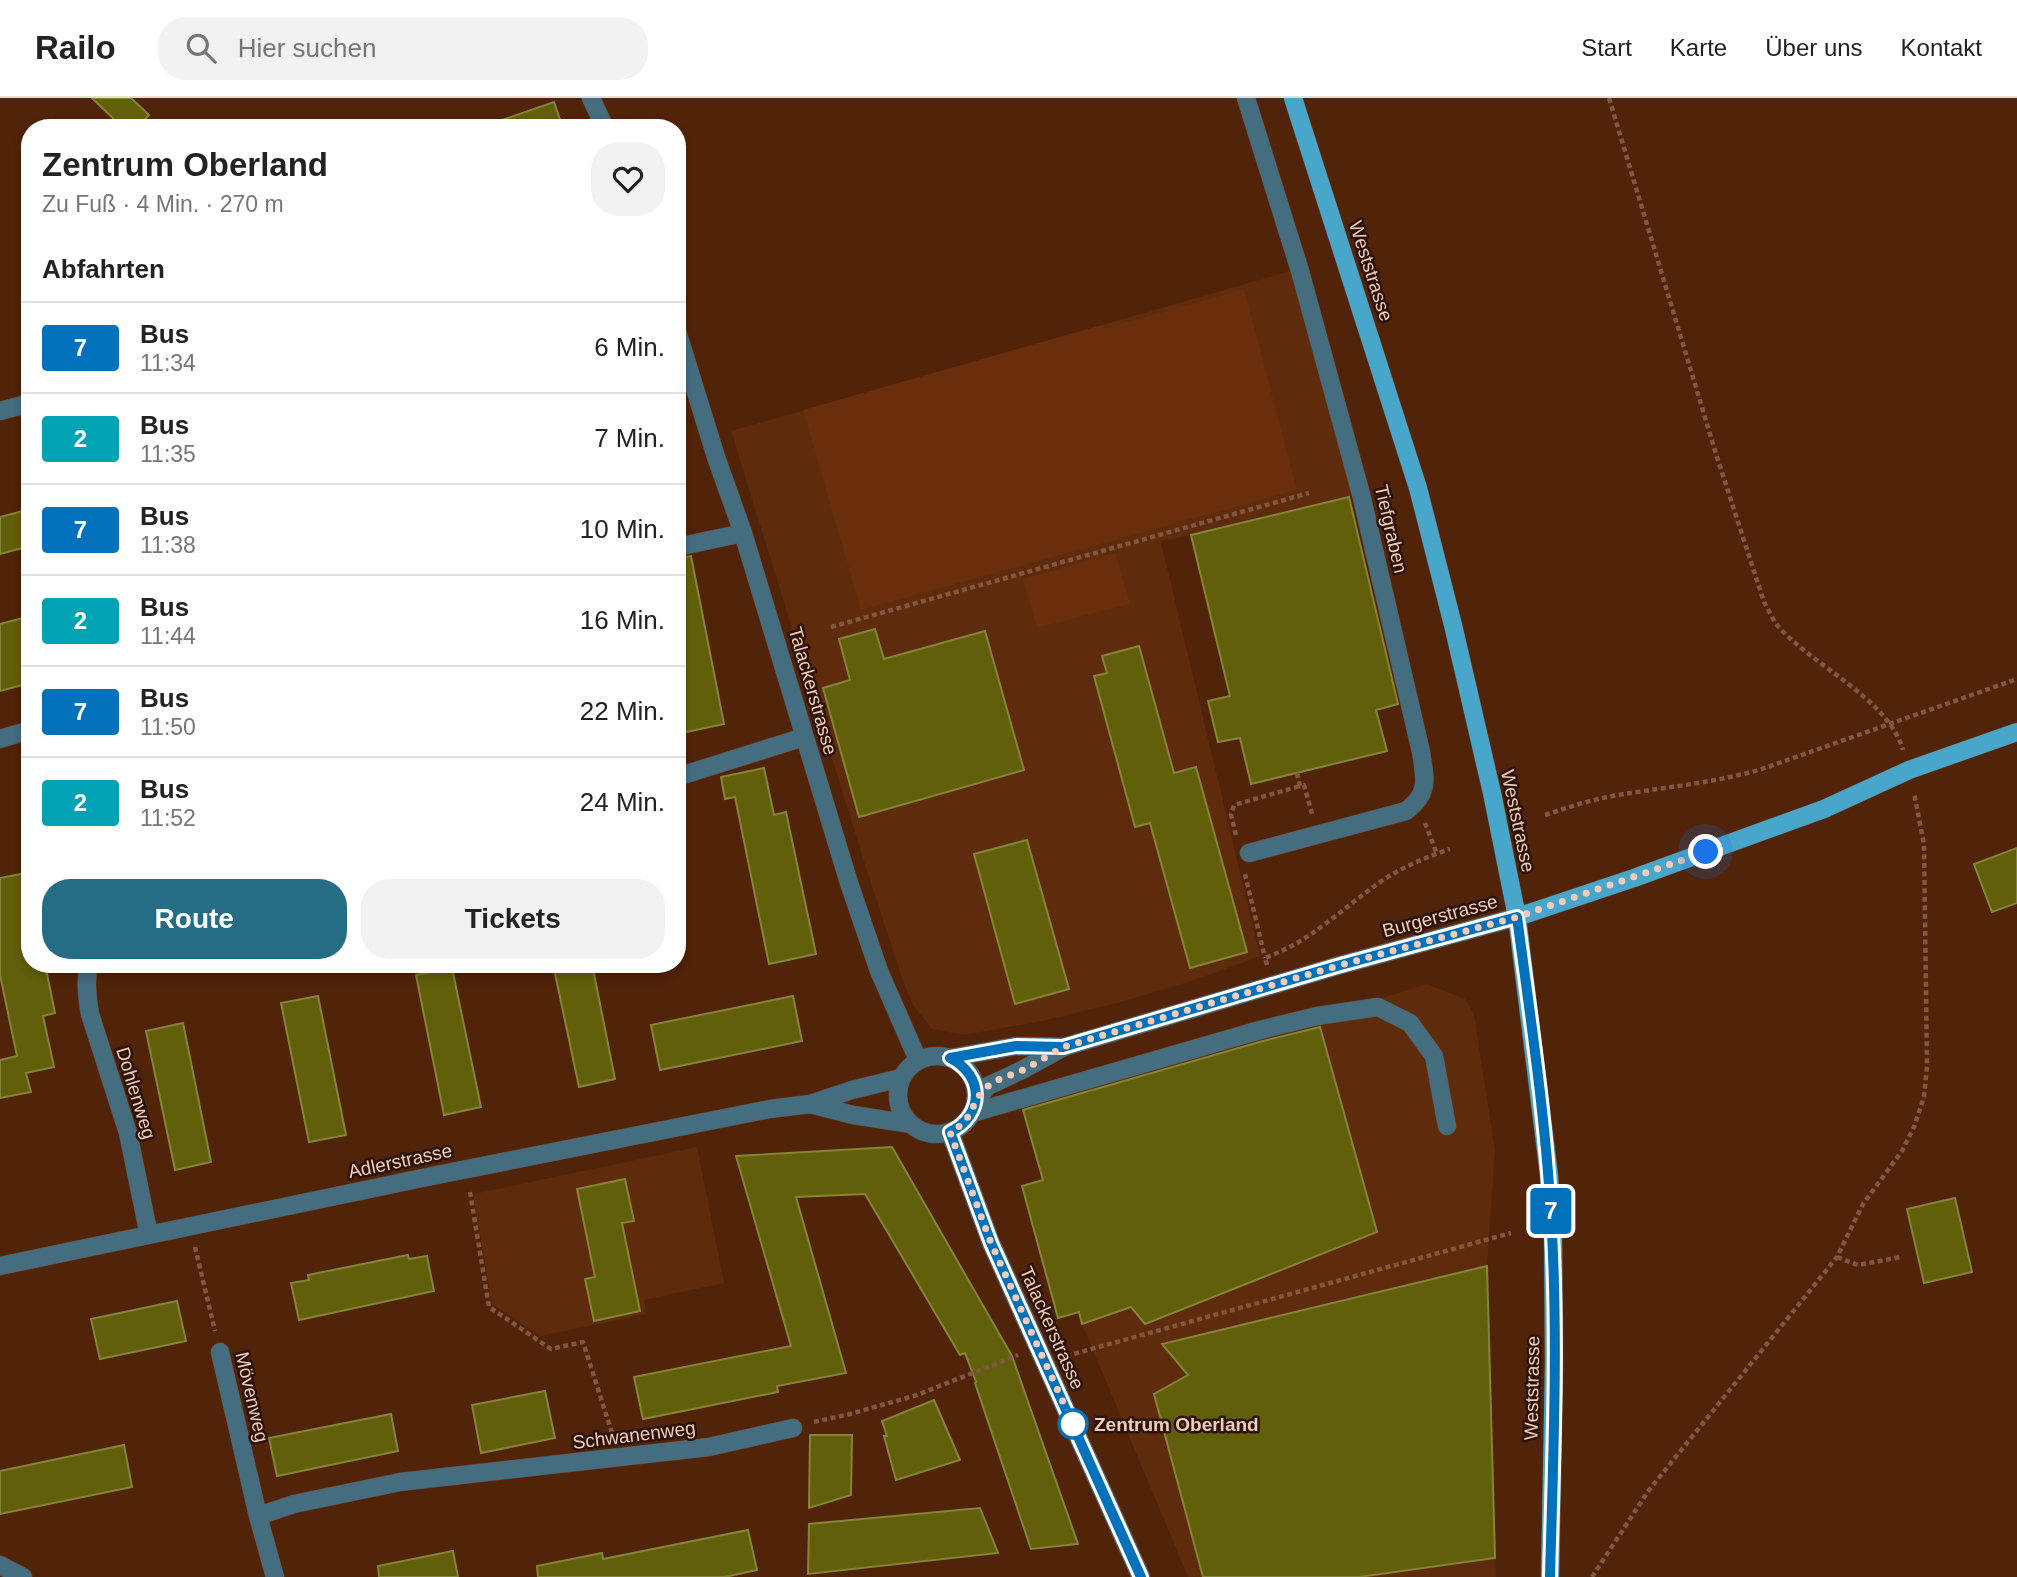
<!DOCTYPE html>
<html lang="de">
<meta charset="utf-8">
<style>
body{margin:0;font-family:Helvetica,sans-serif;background:#f2f2f2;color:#222;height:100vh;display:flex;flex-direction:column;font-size:26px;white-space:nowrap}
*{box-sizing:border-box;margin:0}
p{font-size:23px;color:#767676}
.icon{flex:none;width:38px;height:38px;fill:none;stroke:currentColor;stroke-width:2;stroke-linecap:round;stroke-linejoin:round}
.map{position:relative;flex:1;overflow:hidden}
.drawer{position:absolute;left:21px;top:21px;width:665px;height:854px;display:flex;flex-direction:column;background:#fff;border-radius:28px;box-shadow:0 4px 10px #0003}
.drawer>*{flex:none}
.badge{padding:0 14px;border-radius:5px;font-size:24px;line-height:46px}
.you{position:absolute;width:35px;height:35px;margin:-18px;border:5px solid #fff;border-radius:50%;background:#1a73e8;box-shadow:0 0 0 10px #1a73e833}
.map>.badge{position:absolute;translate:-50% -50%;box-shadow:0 0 0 4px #fff}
h2{padding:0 21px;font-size:26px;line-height:63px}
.round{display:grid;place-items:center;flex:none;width:74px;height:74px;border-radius:28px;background:#f2f2f2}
.overview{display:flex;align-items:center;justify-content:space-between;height:119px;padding:0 21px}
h1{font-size:33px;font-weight:700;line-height:52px}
.primary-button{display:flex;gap:14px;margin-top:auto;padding:14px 21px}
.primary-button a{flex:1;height:80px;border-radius:28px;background:#246d85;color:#fff;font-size:28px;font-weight:700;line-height:80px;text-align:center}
.primary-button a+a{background:#f2f2f2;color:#222}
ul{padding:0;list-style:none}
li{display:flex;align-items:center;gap:21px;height:91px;padding:0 21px;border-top:2px solid #e0e0e0}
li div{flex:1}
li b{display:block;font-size:26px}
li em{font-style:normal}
li .badge{min-width:77px;font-weight:700;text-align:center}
header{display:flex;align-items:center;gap:42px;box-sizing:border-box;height:98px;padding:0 35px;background:#fff;border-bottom:2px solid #e0e0e0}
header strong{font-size:33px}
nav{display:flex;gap:38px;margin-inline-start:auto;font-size:24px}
.search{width:490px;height:63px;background:#f2f2f2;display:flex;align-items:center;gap:18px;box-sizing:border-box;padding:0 24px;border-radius:28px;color:#767676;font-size:26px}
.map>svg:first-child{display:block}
</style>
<header>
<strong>Railo</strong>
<div class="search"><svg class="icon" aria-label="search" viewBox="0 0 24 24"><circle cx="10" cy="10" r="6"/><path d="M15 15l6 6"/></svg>Hier suchen</div>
<nav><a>Start</a><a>Karte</a><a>Über uns</a><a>Kontakt</a></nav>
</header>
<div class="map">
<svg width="2017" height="1479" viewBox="0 0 2017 1479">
<rect width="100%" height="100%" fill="#512308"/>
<path fill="#5f2b0d" d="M1294,172l61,225 -194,47 99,414 -68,25 -75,22 -75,18 -78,14 -32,-6 -19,-24 -11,-27 -36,-110 -135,-437z
M1427,886l38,15 9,15 21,137 -8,115 9,311h-308l-106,-253 -61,-223 297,-83z
M697,1049l27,136 -80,17 2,14 -105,22 -49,-32 -19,-110z"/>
<path fill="#692e0b" d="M1244,191l53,201 -436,120 -58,-200 299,-85 1,4z
M1115,455l15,51 -93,24 -14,-49z"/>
<path fill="#625f0a" stroke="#868438" stroke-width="2" d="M92,0h39l18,17 -12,13h-14z
M554,4l9,26h-72v-4z
M1349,399l49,207 -22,6 11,41 -136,33 -11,-46 -22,4 -10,-41 22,-5 -39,-161z
M23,413l7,25v10l-30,8v-37z
M691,458l33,168 -47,10v-176z
M30,518v67l-30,8v-67z
M875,531l9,30 101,-28 39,139 -165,47 -36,-129 27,-8 -11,-41z
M1139,548l35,127 22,-6 51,185 -57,16 -40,-145 -15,4 -41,-151 13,-3 -5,-17z
M764,670l10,47 12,-3 30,142 -47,10 -34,-167 -10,2 -4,-22z
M1027,742l42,149 -54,15 -41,-150z
M2017,750v55l-25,9 -18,-48z
M26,775l4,18v73h15l10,49 -12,3 11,51 -28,6 5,19 -31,6v-38l17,-4 -17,-81v-97z
M553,866h39l23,115 -36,8z
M452,870l29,139 -37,8 -28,-140z
M318,898l28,139 -37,7 -28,-139z
M793,898l9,45 -142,29 -9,-45z
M183,925l28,139 -36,8 -29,-139z
M1320,929l57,205 -232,92 -14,-17 -49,17 -3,-12 -21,6 -36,-132 21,-6 -20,-70 240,-69z
M892,1049l120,209 66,188 -47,5 -56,-166 1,-1 -11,-29 -5,2 -95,-161 -69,3 50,176 -69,13 1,6 -135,27 -9,-42 157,-31 -55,-190z
M625,1081l9,42 -12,2 18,88 -46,10 -9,-42 10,-2 -18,-88z
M1955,1100l17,74 -48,11 -17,-74z
M408,1157l1,4 18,-3 7,35 -135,29 -8,-37 18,-3 -1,-5z
M1487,1168l8,292 -136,19h-156l-49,-183 34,-19 -26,-31z
M177,1203l9,40 -86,18 -9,-40z
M545,1293l10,47 -74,15 -9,-48z
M934,1302l26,60 -64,20 -12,-44h3l-5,-15z
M391,1316l7,37 -121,25 -8,-38z
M810,1337h42l-1,60 -42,13z
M124,1347l8,42 -132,27v-43z
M980,1410l18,45 -190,21 1,-50z
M748,1432l9,40 -32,7h-187l-1,-11 65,-13 1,6z
M453,1453l5,26h-79l-1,-11z"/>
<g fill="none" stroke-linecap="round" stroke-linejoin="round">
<g stroke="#6e4128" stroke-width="19">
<path id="minor" d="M591,0l14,30
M1246,0l54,173 61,223 60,258c4,27 9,41 -15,59l-157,42
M677,233l39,126 27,76 106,350 30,88 39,89
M0,313l30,-8
M677,449l66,-14
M0,641l30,-9
M677,679l127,-40
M89,866c-4,17 -2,33 1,50l38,119 21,102
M898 997a39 39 0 1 1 78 0a39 39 0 1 1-78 0Z
M950,960l66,-12 48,1
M976,1002l12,-14 34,-16 42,-23 273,-81 180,-49
M810,1006l43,11 58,9
M972,1015l288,-83 57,-14 61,-9 32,16 24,33 13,70
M950,1034l41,111 150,334
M0,1168l432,-90 338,-67 40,-5 42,-14 49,-12
M220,1254l38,164 17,61
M258,1418l36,-12 106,-22 309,-35 84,-19
M0,1467l23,12"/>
</g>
<g stroke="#6e4128" stroke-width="19">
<path id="major" d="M1293,0l125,390 35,137 39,168 25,124 32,258 4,60 1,127 -4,215
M1517,819l117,-39 129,-47 61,-22 85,-39 108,-38"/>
</g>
<path stroke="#82573f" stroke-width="4.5" stroke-dasharray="5 3.5" stroke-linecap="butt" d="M1609,0l107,356 48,148c4,7 8,16 13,23 35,41 111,73 126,125
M831,529l478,-134
M1297,675l3,13 4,-1 8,29
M1545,717c24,-8 48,-16 73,-20 48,-8 96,-12 144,-26l255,-90
M1425,725l12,31
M1236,737l-5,-20 3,-10 66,-19
M1245,776l20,84
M1267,867l-2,-7c15,-6 30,-13 43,-22 29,-19 54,-43 83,-61 19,-11 38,-19 59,-26
M470,1094l19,115 62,42 32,-7 30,94
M195,1149l20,84
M1837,1159l21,8 43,-8
M1066,1258l445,-123
M814,1324l36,-8 67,-19 101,-40
M1592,1479l57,-87 188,-233 26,-53 39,-53 12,-24 10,-30 3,-31 -3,-222 -10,-51"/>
<use href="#minor" stroke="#446d7f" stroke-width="18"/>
<use href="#major" stroke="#49a6cb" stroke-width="18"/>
</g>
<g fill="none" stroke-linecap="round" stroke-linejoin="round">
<g stroke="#fff" stroke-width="16">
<path id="line" d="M1141,1479l-150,-334 -41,-111c35,-17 34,-57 0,-74l66,-12 47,1 274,-81 180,-49c14,105 30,210 35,316 6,114 1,230 -2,344"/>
</g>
<use href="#line" stroke="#0072bc" stroke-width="10"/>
<path stroke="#f1ccba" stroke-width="7" stroke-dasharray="0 12.6" d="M1073,1326l-82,-181 -41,-111c26,-13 19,-30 37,-45 9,-8 22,-11 34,-16 14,-7 28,-16 42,-24l274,-81 180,-49 189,-65"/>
</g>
<circle fill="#fff" stroke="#0072bc" stroke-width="3.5" cx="1073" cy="1326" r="14"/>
<g text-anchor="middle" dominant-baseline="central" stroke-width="5" stroke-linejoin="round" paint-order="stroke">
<g font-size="19" fill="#f1ccba" stroke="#2c1205">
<text transform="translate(1371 173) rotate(72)">Weststrasse</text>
<text transform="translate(1391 431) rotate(77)">Tiefgraben</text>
<text transform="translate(813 593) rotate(74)">Talackerstrasse</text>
<text transform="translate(1518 723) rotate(78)">Weststrasse</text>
<text transform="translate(1440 818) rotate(-15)">Burgerstrasse</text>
<text transform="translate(136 995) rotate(73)">Dohlenweg</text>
<text transform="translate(400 1063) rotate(-12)">Adlerstrasse</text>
<text transform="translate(1052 1230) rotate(66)">Talackerstrasse</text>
<text transform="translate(1532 1290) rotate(-89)">Weststrasse</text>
<text transform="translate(252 1299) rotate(77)">Mövenweg</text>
<text transform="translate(634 1337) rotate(-7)">Schwanenweg</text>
</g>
<g font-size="19" font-weight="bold" fill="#f1ccba" stroke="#2c1205" text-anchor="start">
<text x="1094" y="1326">Zentrum Oberland</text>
</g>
</g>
</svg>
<div class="you" style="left:1706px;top:754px"></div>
<b class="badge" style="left:1551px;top:1113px;background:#0072bc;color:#fff">7</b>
<section class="drawer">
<div class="overview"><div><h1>Zentrum Oberland</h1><p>Zu Fuß · 4 Min. · 270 m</p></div><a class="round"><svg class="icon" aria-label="heart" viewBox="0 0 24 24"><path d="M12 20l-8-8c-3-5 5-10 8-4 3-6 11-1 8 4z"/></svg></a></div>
<h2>Abfahrten</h2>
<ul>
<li><span class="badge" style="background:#0072bc;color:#fff">7</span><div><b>Bus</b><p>11:34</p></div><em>6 Min.</em></li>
<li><span class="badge" style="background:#00a3b4;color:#fff">2</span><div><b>Bus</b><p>11:35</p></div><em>7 Min.</em></li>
<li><span class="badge" style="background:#0072bc;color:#fff">7</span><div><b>Bus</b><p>11:38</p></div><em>10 Min.</em></li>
<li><span class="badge" style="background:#00a3b4;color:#fff">2</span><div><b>Bus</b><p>11:44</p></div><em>16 Min.</em></li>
<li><span class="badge" style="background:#0072bc;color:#fff">7</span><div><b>Bus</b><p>11:50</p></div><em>22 Min.</em></li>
<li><span class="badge" style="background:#00a3b4;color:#fff">2</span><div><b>Bus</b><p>11:52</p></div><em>24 Min.</em></li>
</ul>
<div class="primary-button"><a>Route</a><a>Tickets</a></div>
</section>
</div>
